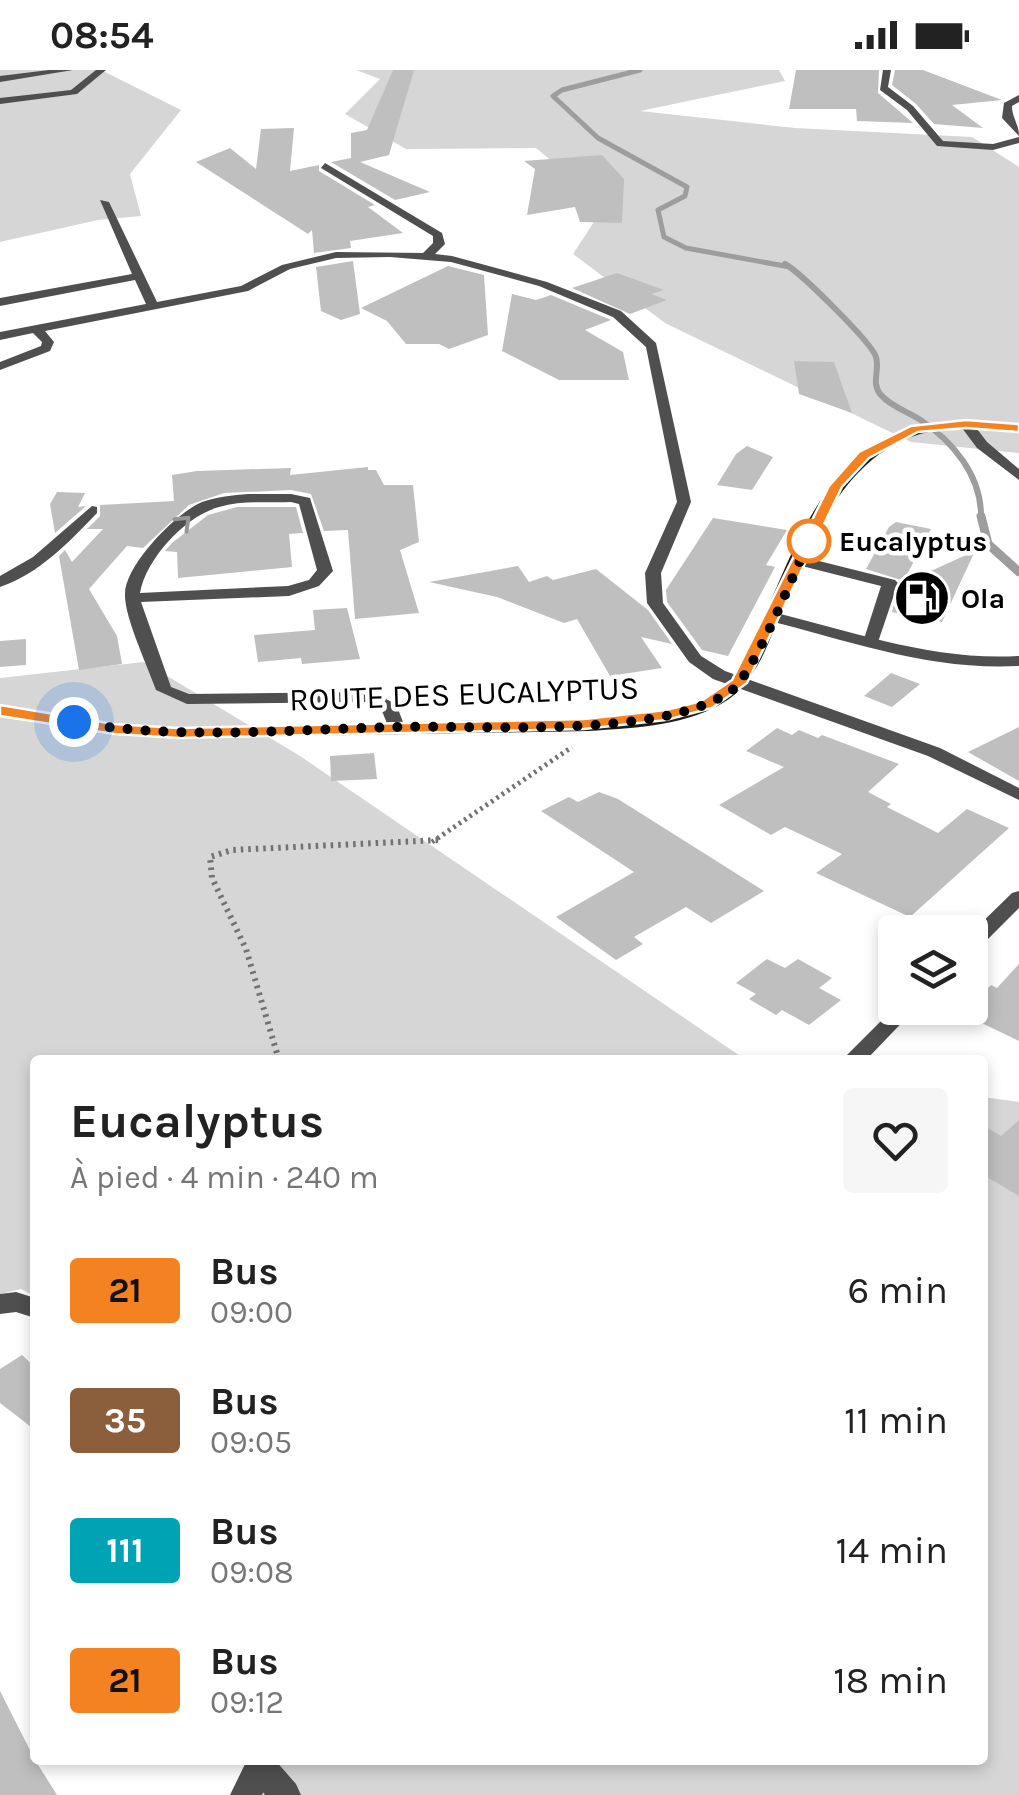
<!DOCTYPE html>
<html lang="fr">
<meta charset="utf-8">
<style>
body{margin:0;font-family:Karla,sans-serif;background:#f6f6f6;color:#222;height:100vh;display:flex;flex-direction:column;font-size:38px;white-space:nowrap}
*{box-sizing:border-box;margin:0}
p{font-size:32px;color:#767676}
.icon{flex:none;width:55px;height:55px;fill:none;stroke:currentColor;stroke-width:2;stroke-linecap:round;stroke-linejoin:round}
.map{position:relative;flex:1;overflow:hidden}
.details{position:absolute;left:30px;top:985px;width:958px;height:710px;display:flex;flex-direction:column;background:#fff;border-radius:10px;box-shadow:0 5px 15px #0003}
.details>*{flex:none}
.badge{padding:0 20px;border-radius:8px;font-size:35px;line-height:65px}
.tools{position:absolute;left:878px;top:845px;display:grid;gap:20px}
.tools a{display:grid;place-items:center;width:110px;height:110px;border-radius:10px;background:#fff;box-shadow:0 5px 15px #0003;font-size:50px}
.you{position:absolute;width:50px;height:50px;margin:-25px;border:8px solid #fff;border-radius:50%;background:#1a73e8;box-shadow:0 0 0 15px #1a73e833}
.map>.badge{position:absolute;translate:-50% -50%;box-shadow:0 0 0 5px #fff}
.round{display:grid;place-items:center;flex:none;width:105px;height:105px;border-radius:10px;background:#f6f6f6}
.summary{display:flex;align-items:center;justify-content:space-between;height:170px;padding:0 40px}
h1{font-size:48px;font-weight:700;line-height:75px}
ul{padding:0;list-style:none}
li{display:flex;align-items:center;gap:30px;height:130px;padding:0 40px}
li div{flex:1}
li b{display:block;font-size:38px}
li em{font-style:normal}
li .badge{min-width:110px;font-weight:700;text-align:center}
.status{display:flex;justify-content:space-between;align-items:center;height:70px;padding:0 50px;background:#fff;direction:ltr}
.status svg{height:28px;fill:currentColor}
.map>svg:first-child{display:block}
</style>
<div class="status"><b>08:54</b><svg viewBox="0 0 49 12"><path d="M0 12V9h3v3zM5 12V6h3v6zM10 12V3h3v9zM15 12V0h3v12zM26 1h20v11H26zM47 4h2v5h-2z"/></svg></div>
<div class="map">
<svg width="1019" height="1725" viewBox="0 0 1019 1725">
<rect width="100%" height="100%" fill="#fff"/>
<path fill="#d6d6d6" d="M0,0h101l80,40 -51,64 11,42 -43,4 -98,22z
M356,0h423l6,11 -145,30 155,17 177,9 47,30v286l-108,-11 -246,-119 -92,-69 32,-49 -69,-57 -130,1 -61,-35 35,-35z
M144,592l156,94 446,304h-711v236l-14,-7 -21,5v-616z
M983,1027l36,5v693h-783l11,-35h735z"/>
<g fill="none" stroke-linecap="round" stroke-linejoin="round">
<path stroke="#9d9d9d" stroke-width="5" d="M640,0l-78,20 -9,6 45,42 89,49 -2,9 -27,14 6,27 22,11 104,19"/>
<path stroke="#9d9d9d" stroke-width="6" d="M785,194c15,8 87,79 91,93 4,13 -5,25 4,37 10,12 26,17 39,25 34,22 63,57 62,99"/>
<path stroke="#9d9d9d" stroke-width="9" d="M981,446l7,28 31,28"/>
</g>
<path fill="#bfbfbf" d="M393,0h21l-25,85 -29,7 70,30 -35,8 -64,-38 20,-4v-25l16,-3z
M796,0h83l-1,23 35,30 -56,-2 -1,-12h-67z
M895,0h28l79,30 -50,5 31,23 -49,-4 -18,-20 -24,-19z
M294,58l-4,43 29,-6v6l56,34 -7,2 35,26 -53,8 1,7 -37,5 -2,-23 -4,4 -112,-72 34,-14 26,21 5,-40z
M602,85l22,24 -2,44 -42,-1 -5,-15 -48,8 8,-46 -11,-8z
M353,191l7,53 -19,6 -20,-9 -5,-44z
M448,196l36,9 4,60 -39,14 -10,-5h-33l-19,-23 -26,-13z
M617,203l47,17 -13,4 16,6 -37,14 -58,-26z
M512,224l24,6 15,-5 60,25 -26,10 38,22 6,28h-70l-57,-29z
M794,291l40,1 18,51 -53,-19z
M747,376l26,11 -21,33 -35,-5 19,-31z
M368,397v3h8l8,15h29l6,57 -19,8 19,63 -64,6 -7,-89 -24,1 -13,-37 -20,-4 -67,3 -35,12 -46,43 -16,-2 -38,43 28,47 5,28 -43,6 -20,-114 6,-6 7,12 31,-33h-16l13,-13v-11l74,-4 -2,-26 25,-4 94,-3 -1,7z
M57,422l28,1 -7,14 8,-1 -31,27 -5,-29z
M237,437h59l7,26 -14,1 3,33 -114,11 -1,-26 -12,-1 7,-8 36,-28z
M713,448l74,12 -21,35 9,2 -47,89 -26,-6 -35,-48 -1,-12z
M896,452l35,7 -29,55 73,-33 -33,71 -50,-10 9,-32 -35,-11 23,-42z
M518,496l11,16 18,-6 6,4 43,-11 52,41 24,34 -31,-7 21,31 -52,8 -33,-57 -13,4 -67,-26 -68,-15z
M347,538l13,51 -58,5 -1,-6 -43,4 -4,-27 61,-5 -2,-20z
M26,569v26l-26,2v-26z
M891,603l29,11 -28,23 -28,-11z
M1019,657v54l-51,-29z
M777,658l15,7 7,-5 19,8 4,-3 77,29 -31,28 23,12 -4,3 51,26 29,-24 42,19 -99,89 -94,-44 26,-19 -57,-27 -14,8 -52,-30 65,-38 -38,-16z
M374,683l3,26 -46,2 -1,-25z
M599,722l19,7 146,92 -53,32 -25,-16 -52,30 9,7 -27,16 -60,-43 78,-45 -93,-61 28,-14 9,5z
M767,889l18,9 13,-9 34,19 -13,10 22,12 -32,25 -27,-15 -6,5 -27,-16 7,-5 -20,-11z
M1019,894v77l-56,-27 28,-29 6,3z
M1019,1050v76l-37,-22v-49l19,11z
M22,1285l13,12v63l-35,-27v-34z
M0,1621l35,69 22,35h-57z"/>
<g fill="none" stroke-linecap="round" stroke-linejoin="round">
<path stroke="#717171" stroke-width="5" stroke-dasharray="2.5 4" stroke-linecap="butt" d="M432,772l140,-95"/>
<path stroke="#717171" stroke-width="6" stroke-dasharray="2.5 5" stroke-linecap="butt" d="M279,990l-33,-111 -34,-71 -2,-21 22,-7 208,-10"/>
<path fill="#4f4f4f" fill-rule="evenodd" d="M799,486l96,24 3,3 -21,62 -6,2 -8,-5 18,-56 -87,-22 -3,-3z
M247,1690h28l21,24 5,11h-36l-20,-29z"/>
<path fill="#4f4f4f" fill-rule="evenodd" d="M49,0h24l-73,12v-6z
M96,0h10l-29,24 -77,10v-6l71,-8z
M883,0h8l-3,17 25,19 30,35 50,3 26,-7v6l-26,7 -56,-4 -30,-36 -27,-20z
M1019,25v7l-7,4c0,12 7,18 7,30l-17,-18 2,-15z
M325,93l117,70 3,11 -10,10 17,2 95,26 74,29 35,32 35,159 -30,71 2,30 38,53 24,15 215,77 79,40v12l-91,-44 -215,-77 -24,-17 -42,-59 -2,-30 32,-71 -31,-155 -33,-30 -74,-31 -88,-24 -61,-5 -54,1 -46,11 -42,22 -203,40 9,11 -4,9 -50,19v-8l41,-16 1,-4 -9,-9 -33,7v-8l146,-28 -11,-24 -135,26v-8l132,-24 -32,-74 9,2 48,100 84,-16 41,-21 54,-13 87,1 10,-10v-7l-112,-68z
M961,351h10l16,21 32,27v11l-42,-32 -18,-24z
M248,424h43l19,4 23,73 -14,15 -30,10 -148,6 30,85 18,7 183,-2 24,12 9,23 -3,4h-12l-8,-20 -14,-9 -181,2 -31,-14c-8,-23 -32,-74 -31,-96 0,-29 51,-81 77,-92 15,-5 31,-7 46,-8zM291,432l8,2 18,66 -8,10 -21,6 -148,7c6,-34 45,-77 79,-86 23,-7 48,-4 72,-5z
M92,436l5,1v6c-28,29 -58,61 -97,74v-11l33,-19z
M772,542c83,20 161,49 247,44v10c-88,5 -169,-25 -253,-46v-6z
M1019,821v17l-42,42 -7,1v-17l42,-41z
M895,937l21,1 -50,52h-24z
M16,1222l19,6v20l-19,-6 -16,2v-20z
M247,1690h31l-16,35h-32z"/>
<path fill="#1c1c1c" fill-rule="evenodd" d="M964,350l55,4v8c-32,-2 -67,-7 -99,2 -82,25 -112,117 -143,188 -11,28 -23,59 -48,77 -39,27 -95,29 -140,32l-411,7 -64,-4 -114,-19v-10l114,19 64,4c94,-2 187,-5 281,-7 72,-2 192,12 254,-27 27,-17 38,-47 50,-75 27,-62 54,-138 113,-176 26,-16 58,-19 88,-23z"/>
</g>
<defs><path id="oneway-chevron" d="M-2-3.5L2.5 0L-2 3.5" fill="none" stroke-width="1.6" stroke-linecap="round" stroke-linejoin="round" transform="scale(2.5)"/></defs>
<use stroke="#959595" href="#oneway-chevron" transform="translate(184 452) rotate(-44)"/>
<path fill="#f58220" stroke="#fff" stroke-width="2.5" d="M966,350l53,4v8l-53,-4 -48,4 -49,26 -27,29 -95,196 -35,25 -46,12 -82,9 -406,9 -64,-4 -114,-18v-11l114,19 64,4 406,-9 82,-9 35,-9 31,-21 97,-194 30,-34 52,-26z"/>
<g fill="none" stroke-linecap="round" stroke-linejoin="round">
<path stroke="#000" stroke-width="10" stroke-dasharray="0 18" d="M74,652c108,19 218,7 327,5 85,-2 261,12 330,-36 23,-17 65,-123 80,-155l-2,5"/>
</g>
<defs>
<g id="fuel-disc" transform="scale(2.875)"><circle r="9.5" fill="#000" stroke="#fff"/><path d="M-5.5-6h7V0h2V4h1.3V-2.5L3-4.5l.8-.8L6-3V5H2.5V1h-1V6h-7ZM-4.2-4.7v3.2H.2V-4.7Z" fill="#fff"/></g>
</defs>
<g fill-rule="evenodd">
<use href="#fuel-disc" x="922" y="528"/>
</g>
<circle fill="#fff" stroke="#f58220" stroke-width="5" cx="809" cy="471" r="20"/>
<g text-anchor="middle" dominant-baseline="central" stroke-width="9" stroke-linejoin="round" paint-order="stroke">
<g font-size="28" font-weight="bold" fill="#000" stroke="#fff" text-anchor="start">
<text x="839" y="471">Eucalyptus</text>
</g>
<g font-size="28" font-weight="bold" fill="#000" stroke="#fff" text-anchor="start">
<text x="961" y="528">Ola</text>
</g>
<g font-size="32" fill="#000" stroke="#fff">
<text transform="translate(464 624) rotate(-2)">ROUTE DES EUCALYPTUS</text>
</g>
</g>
</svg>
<div class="tools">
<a><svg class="icon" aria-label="layers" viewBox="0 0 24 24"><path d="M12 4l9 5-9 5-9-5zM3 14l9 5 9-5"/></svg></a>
</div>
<div class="you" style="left:74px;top:652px"></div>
<section class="details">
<div class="summary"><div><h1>Eucalyptus</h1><p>À pied · 4 min · 240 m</p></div><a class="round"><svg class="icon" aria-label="heart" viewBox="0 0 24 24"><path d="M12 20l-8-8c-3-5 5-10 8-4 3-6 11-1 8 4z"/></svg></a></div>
<ul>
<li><span class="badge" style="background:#f58220;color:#111">21</span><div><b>Bus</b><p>09:00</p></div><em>6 min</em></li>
<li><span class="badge" style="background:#8b5e3c;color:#fff">35</span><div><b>Bus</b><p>09:05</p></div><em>11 min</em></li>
<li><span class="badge" style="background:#00a3b4;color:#fff">111</span><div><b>Bus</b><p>09:08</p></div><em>14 min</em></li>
<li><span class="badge" style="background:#f58220;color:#111">21</span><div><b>Bus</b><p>09:12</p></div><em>18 min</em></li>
</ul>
</section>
</div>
